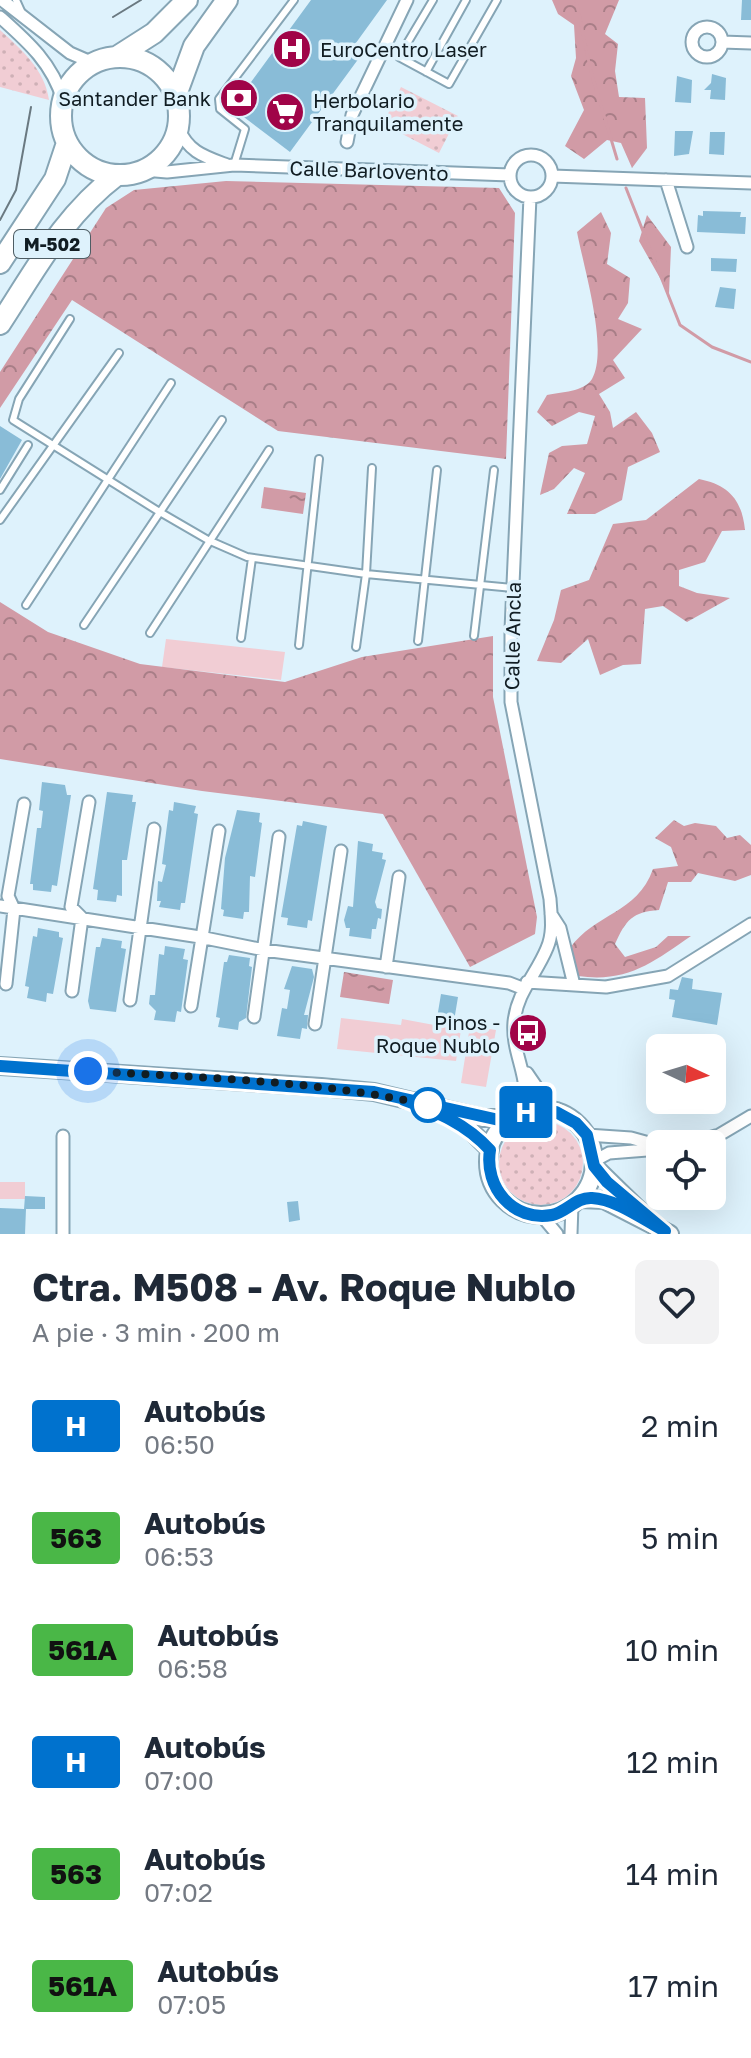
<!DOCTYPE html>
<html lang="es">
<meta charset="utf-8">
<style>
body{margin:0;font-family:"Golos Text",sans-serif;background:#f2f2f3;color:#1f2937;height:100vh;display:flex;flex-direction:column;font-size:30px;white-space:nowrap}
*{box-sizing:border-box;margin:0}
p{font-size:26px;color:#747a83}
.icon{flex:none;width:44px;height:44px;fill:none;stroke:currentColor;stroke-width:2;stroke-linecap:round;stroke-linejoin:round}
.map{position:relative;height:1234px;overflow:hidden}
.panel{display:flex;flex-direction:column;background:#fff;flex:1}
.panel>*{flex:none}
.badge{padding:0 16px;border-radius:6px;font-size:28px;line-height:52px}
.needle{width:52px;rotate:94deg}
.controls{position:absolute;left:646px;top:1034px;display:grid;gap:16px}
.controls a{display:grid;place-items:center;width:80px;height:80px;border-radius:12px;background:#fff;box-shadow:0 8px 32px #0002;font-size:40px}
.you{position:absolute;width:40px;height:40px;margin:-20px;border:6px solid #fff;border-radius:50%;background:#1a73e8;box-shadow:0 0 0 12px #1a73e833}
.map>.badge{position:absolute;translate:-50% -50%;box-shadow:0 0 0 4px #fff}
.round{display:grid;place-items:center;flex:none;width:84px;height:84px;border-radius:12px;background:#f2f2f3}
.overview{display:flex;align-items:center;justify-content:space-between;height:136px;padding:0 32px}
h1{font-size:38px;font-weight:700;line-height:60px}
ul{padding:0;list-style:none}
li{display:flex;align-items:center;gap:24px;height:112px;padding:0 32px}
li div{flex:1}
li b{display:block;font-size:30px}
li em{font-style:normal}
li .badge{min-width:88px;font-weight:700;text-align:center}
.map>svg:first-child{display:block}
</style>
<div class="map">
<svg width="751" height="1234" viewBox="0 0 751 1234">
<defs>
<pattern id="forest-crowns" width="20" height="18" patternUnits="userSpaceOnUse" patternTransform="scale(2)"><rect width="20" height="18" fill="#d19ba6"/><path d="M2 6a3 3 0 1 1 6 0M12 15a3 3 0 1 1 6 0" fill="none" stroke="#a87e87"/></pattern>
<pattern id="park-dots" width="8" height="8" patternUnits="userSpaceOnUse" patternTransform="scale(2)"><rect width="8" height="8" fill="#f1cdd4"/><path d="M2 2h.1M6 6h.1" fill="none" stroke="#ceb0b6" stroke-width="1.8" stroke-linecap="round"/></pattern>
<pattern id="water-ripples" width="26" height="14" patternUnits="userSpaceOnUse" patternTransform="scale(2)"><rect width="26" height="14" fill="#d19ba6"/><path d="M2 4q2-2 4 0t4 0M15 11q2-2 4 0t4 0" fill="none" stroke="#a87e87"/></pattern>
</defs>
<rect width="100%" height="100%" fill="#def2fc"/>
<path fill="#f1cdd4" d="M166,639l119,13 -4,28 -119,-13z
M341,1018l60,7 1,-6 59,11 -5,31 -119,-12z
M470,1026l26,4 -10,57 -25,-4z
M0,1182h25v17h-25z"/>
<path fill="url(#forest-crowns)" d="M552,0h67l-14,34 13,10 -3,27 4,26 26,1 2,50 -15,20 -11,-25 -14,-3 -23,19 -19,-13 19,-36 -13,-34 5,-18 -2,-33 -16,-11z
M226,181l273,7 16,25 -9,246 -228,-28 -206,-131 -72,108v-36l106,-164 28,-18z
M601,212l10,21 -4,31 23,14 -2,25 -10,16 24,10 -29,31 12,18 -26,16 11,18 3,16 23,-16 16,21 8,19 -32,15 -6,33 -27,14h-28l18,-41 -11,-5 -20,21 -14,6 9,-42 13,-7 25,-2 8,-28 -16,-4 -27,14 -15,-14 10,-17c14,-3 37,-3 45,-16 17,-30 -9,-114 -15,-147z
M647,215l24,32 -2,47 -30,-53z
M699,479c30,6 43,21 46,51l-23,1 -17,31 -26,8v16l18,7 33,5 -43,24 -24,-16 -18,3 -4,55 -18,1 -23,10 -12,-36 -27,24 -24,-2 17,-41 7,-30 28,-10 24,-56 33,-4z
M0,602l48,30 92,32 145,18 77,-25 131,-21v61l44,220 -2,17 -65,33 -87,-153 -181,-23 -202,-32z
M674,820l10,6 11,-3 21,3 11,12 13,-3 11,10v30l-16,6 -37,-8 -7,9h-23l-9,28c-27,2 -33,10 -44,34l10,13 31,-10 12,-11h23c-39,27 -64,47 -113,40l-8,-28c25,-35 67,-34 83,-79l25,-3 -7,-19 -16,-9z"/>
<path fill="url(#park-dots)" d="M0,30c22,20 45,40 49,70l-49,-13z
M401,87l57,29 -19,37 -56,-29z
M499 1163a42 42 0 1 1 84 0a42 42 0 1 1-84 0Z"/>
<path fill="url(#water-ripples)" d="M264,487l42,6 -3,21 -42,-6z
M344,972l49,8 -4,24 -49,-7z"/>
<g fill="none" stroke-linecap="round" stroke-linejoin="round">
<path stroke="#d19ba6" stroke-width="3" d="M576,0l15,72 26,87
M626,188l54,137 32,22 39,15"/>
</g>
<path fill="#89bcd7" d="M311,0h76l-34,47 9,7 -72,98 -58,-44z
M742,0h9v20h-10z
M712,74l14,4 -1,22 -15,-1 1,-9h-7l7,-7z
M677,76l15,4 -1,23 -16,-1z
M675,131h18l-4,23 -15,2z
M710,132h15l-1,23 -15,-1z
M703,211l38,1 -1,5h6l-1,17 -48,-2 1,-17 5,1z
M711,258l26,1 -1,13 -25,-1z
M720,287l16,2 -2,20 -19,-2z
M0,426l22,14 -22,39z
M42,782l23,3 2,10h4l-14,91 -5,-1 -1,7 -18,-2v-6h-3l7,-56h4l2,-17 -4,-1z
M107,792l26,3 -1,7h4l-9,58h-5v36l-5,-1 -1,7 -19,-2 1,-10 -5,-1z
M174,802l22,4 -2,7 4,1 -13,89h-4l-1,7 -21,-3 2,-6h-4l1,-20 4,1 4,-17 -4,-1 7,-54 4,1z
M237,810l23,3 -1,9 3,1 -7,54 -5,-1 -1,36h-5l-1,7 -20,-3 1,-6 -3,-1 4,-51z
M303,821l24,5 -15,95 -4,-1 -1,8 -20,-3 1,-7 -7,-1 16,-92 5,1z
M358,841l15,3 -1,7 11,2 -1,6 4,1 -11,42 2,6 5,1 -1,10 -3,-1 -2,11h-4l-1,10 -22,-3 1,-8h-4l-2,-8 4,-14 5,1z
M38,928l21,4v5l4,1 -10,56 -6,-1 -1,9 -19,-4 2,-11 -4,-1 8,-50 4,1z
M102,938l20,3 -1,7 5,1 -10,63 -26,-3 -2,-8 8,-54h4z
M165,946l20,3 -2,10 5,1 -7,52 -4,-1 -2,11 -21,-2 2,-9 -7,-7 1,-9h5l4,-41 5,1z
M229,955l21,3 -1,8 3,1 -6,51 -7,4 -1,8 -20,-3 2,-9 -4,-1 8,-55h3z
M292,966l20,3 2,8 -10,38h4l-1,14 -5,-1 -2,11 -23,-3 5,-28 5,1 3,-19 -6,-1z
M682,977l11,2 -1,10 30,4 -5,32 -45,-8 3,-17 -6,-1 1,-10 8,1z
M441,994l17,3 -4,24 -17,-3z
M25,1196l20,1v12h-19l-1,25h-25v-26l24,1z
M298,1201l2,19 -11,2 -2,-20z"/>
<g fill="none" stroke-linecap="round" stroke-linejoin="round">
<g stroke="#86a5b5" stroke-width="10">
<path id="lane" d="M16,0l5,11
M433,0l-34,57 50,27 48,-84
M426,72l40,-72
M234,165l11,-36 -25,-20 -1,-10 75,-99
M70,319l-51,80 -6,21 145,91 50,29 39,17 119,17 147,14
M0,490l28,-45
M0,520l119,-167
M26,605l145,-222
M84,625l138,-205
M150,633l119,-183
M474,636l20,-166
M241,638l11,-80
M418,641l19,-171
M299,645l20,-186
M356,647l10,-73 6,-106"/>
</g>
<g stroke="#86a5b5" stroke-width="15">
<path id="street" d="M2,0l68,53 23,10
M0,17c28,25 52,46 63,83
M692 42a15 15 0 1 1 30 0a15 15 0 1 1-30 0Z
M722,42l29,1
M178,128c11,24 25,28 49,37
M347,142l5,-27 55,-115
M510 176a21 21 0 1 1 42 0a21 21 0 1 1-42 0Z
M144,170l23,2 67,-7 276,10
M552,176l199,7
M666,180l21,67
M0,906l200,31 64,13 245,33 13,5
M551,914l9,14 14,57
M386,967l13,-90
M527,982l79,5 62,-11 83,-52
M6,984l8,-75 -6,-13 16,-92
M72,991l10,-73 -11,-11 18,-105
M130,1000l24,-171
M191,1006l28,-175
M254,1017l25,-180
M315,1024l26,-173
M527,1073l26,38
M521,1113c13,-32 -10,-57 -7,-91 3,-30 22,-47 33,-74 7,-16 4,-33 3,-49l-39,-197v-72l19,-433
M587,1135l44,3 29,8
M689,1144l30,-9 32,-19
M594,1161l15,-8 51,-4
M542,1216l15,18
M63,1234v-98
M571,1234l1,-29"/>
</g>
<g stroke="#86a5b5" stroke-width="20">
<path id="secondary" d="M0,1066l321,21 53,5 109,26h29
M488 1162a53 53 0 1 1 106 0a53 53 0 1 1-106 0Z
M448,1116l20,12 22,22
M594,1166l45,44
M580,1199l24,1 66,34"/>
</g>
<g stroke="#86a5b5" stroke-width="24">
<path id="highway" d="M118,56l36,-23 33,-33
M61 116a59 59 0 1 1 118 0a59 59 0 1 1-118 0Z
M176,95l18,-49 33,-46
M0,263l55,-84 12,-36
M0,324c36,-55 64,-109 117,-149"/>
</g>
<use href="#lane" stroke="#fff" stroke-width="6"/>
<use href="#street" stroke="#fff" stroke-width="11"/>
<use href="#secondary" stroke="#fff" stroke-width="16"/>
<use href="#highway" stroke="#fff" stroke-width="20"/>
<path stroke="#6a7981" stroke-width="2" d="M113,17l28,-17
M0,220l16,-30 15,-83"/>
</g>
<g fill="none" stroke-linecap="round" stroke-linejoin="round">
<g stroke="#fff" stroke-width="18">
<path id="line" d="M0,1066l374,26 125,28 30,-9 27,1 20,11 11,12 7,31 13,16 58,49c-21,-11 -49,-32 -73,-33 -16,-1 -25,14 -40,17 -39,7 -68,-28 -62,-65 -25,-27 -51,-37 -86,-50"/>
</g>
<use href="#line" stroke="#0072ce" stroke-width="12"/>
<path stroke="#111d23" stroke-width="8" stroke-dasharray="0 14.4" d="M88,1071c113,7 229,9 340,34"/>
</g>
<defs>
<g id="hospital-disc" transform="scale(2)"><circle r="9.5" fill="#a00448" stroke="#def2fc"/><path d="M-5-5h3v3.5h4V-5h3V5h-3V1.5h-4V5h-3Z" fill="#fff"/></g>
<g id="bank-disc" transform="scale(2)"><circle r="9.5" fill="#a00448" stroke="#def2fc"/><path d="M-6-4H6V4H-6ZM0-2.3a2.3 2.3 0 1 0 0 4.6a2.3 2.3 0 1 0 0-4.6Z" fill="#fff"/></g>
<g id="supermarket-disc" transform="scale(2)"><circle r="9.5" fill="#a00448" stroke="#def2fc"/><path d="M-6-5.5h2.5l.6 2H6L4.5 2H-2.5L-4.4-4H-6ZM-1.5 3.2a1.3 1.3 0 1 0 .1 0ZM3 3.2a1.3 1.3 0 1 0 .1 0Z" fill="#fff"/></g>
<g id="bus-disc" transform="scale(2)"><circle r="9.5" fill="#a00448" stroke="#def2fc"/><path d="M-5-6H5V4H4V6H2V4H-2V6H-4V4H-5ZM-3.5-4V0h7V-4ZM-3.5 1.2v1.5H-2V1.2ZM2 1.2v1.5H3.5V1.2Z" fill="#fff"/></g>
</defs>
<g fill-rule="evenodd">
<use href="#hospital-disc" x="292" y="49"/>
<use href="#bank-disc" x="239" y="98"/>
<use href="#supermarket-disc" x="285" y="112"/>
<use href="#bus-disc" x="528" y="1033"/>
</g>
<circle fill="#fff" stroke="#0072ce" stroke-width="4" cx="428" cy="1105" r="16"/>
<g text-anchor="middle" dominant-baseline="central" stroke-width="7" stroke-linejoin="round" paint-order="stroke">
<rect fill="#def2fc" stroke="#4e5d64" stroke-width="2" x="14" y="230" width="76" height="28" rx="6"/>
<g font-size="18" font-weight="bold" fill="#111d23">
<text x="52" y="244">M-502</text>
</g>
<g font-size="20" fill="#111d23" stroke="#def2fc" text-anchor="start">
<text x="320" y="49">EuroCentro Laser</text>
<text x="211" y="98" text-anchor="end">Santander Bank</text>
<text x="313" y="100">Herbolario<tspan x="313" dy="23">Tranquilamente</tspan></text>
<text x="500" y="1022" text-anchor="end">Pinos -<tspan x="500" dy="23">Roque Nublo</tspan></text>
</g>
<g font-size="20" fill="#111d23" stroke="#def2fc">
<text transform="translate(369 170) rotate(2)">Calle Barlovento</text>
<text transform="translate(512 636) rotate(-89)">Calle Ancla</text>
</g>
</g>
</svg>
<div class="controls">
<a><svg class="needle" viewBox="-14 -14 28 28"><path d="M0-13l5 13h-10z" fill="#e53935"/><path d="M0 13l5-13h-10z" fill="#747a83"/></svg></a>
<a><svg class="icon" aria-label="locate" viewBox="0 0 24 24"><circle cx="12" cy="12" r="6"/><path d="M12 2v4M12 18v4M2 12h4M18 12h4"/></svg></a>
</div>
<div class="you" style="left:88px;top:1071px"></div>
<b class="badge" style="left:526px;top:1112px;background:#0072ce;color:#fff">H</b>
</div>
<section class="panel">
<div class="overview"><div><h1>Ctra. M508 - Av. Roque Nublo</h1><p>A pie · 3 min · 200 m</p></div><a class="round"><svg class="icon" aria-label="heart" viewBox="0 0 24 24"><path d="M12 20l-8-8c-3-5 5-10 8-4 3-6 11-1 8 4z"/></svg></a></div>
<ul>
<li><span class="badge" style="background:#0072ce;color:#fff">H</span><div><b>Autobús</b><p>06:50</p></div><em>2 min</em></li>
<li><span class="badge" style="background:#4ab747;color:#111">563</span><div><b>Autobús</b><p>06:53</p></div><em>5 min</em></li>
<li><span class="badge" style="background:#4ab747;color:#111">561A</span><div><b>Autobús</b><p>06:58</p></div><em>10 min</em></li>
<li><span class="badge" style="background:#0072ce;color:#fff">H</span><div><b>Autobús</b><p>07:00</p></div><em>12 min</em></li>
<li><span class="badge" style="background:#4ab747;color:#111">563</span><div><b>Autobús</b><p>07:02</p></div><em>14 min</em></li>
<li><span class="badge" style="background:#4ab747;color:#111">561A</span><div><b>Autobús</b><p>07:05</p></div><em>17 min</em></li>
</ul>
</section>
